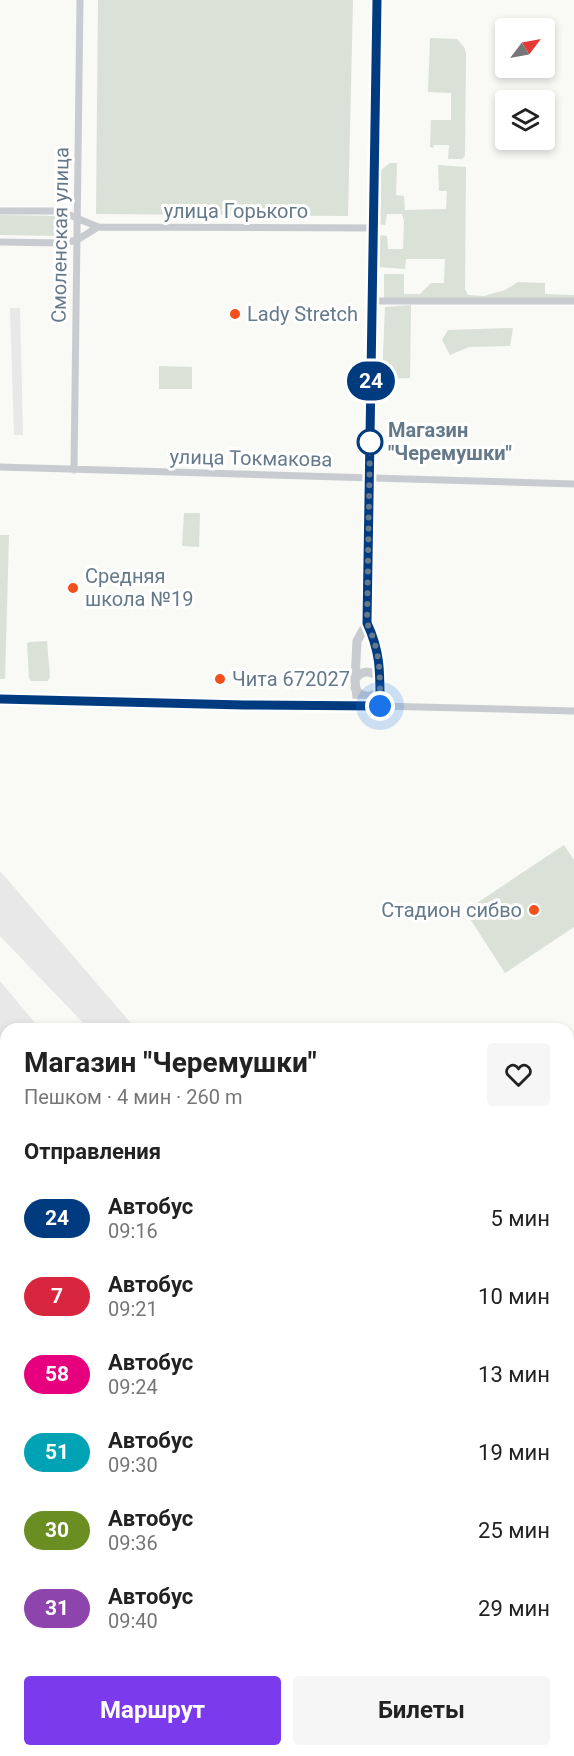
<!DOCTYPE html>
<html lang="ru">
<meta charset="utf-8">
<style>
body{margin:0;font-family:Roboto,sans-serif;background:#f6f6f6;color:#222;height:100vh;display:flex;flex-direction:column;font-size:22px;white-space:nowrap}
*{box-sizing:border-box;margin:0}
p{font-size:20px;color:#767676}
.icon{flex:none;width:33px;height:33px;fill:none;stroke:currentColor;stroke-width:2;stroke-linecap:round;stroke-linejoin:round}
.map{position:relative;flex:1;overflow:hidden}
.side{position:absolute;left:0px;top:1023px;width:574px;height:734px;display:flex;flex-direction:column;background:#fff;border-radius:18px 18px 0 0;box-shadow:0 3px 9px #0003}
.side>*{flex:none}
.badge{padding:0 12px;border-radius:20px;font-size:21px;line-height:39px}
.needle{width:39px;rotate:58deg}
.fabs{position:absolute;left:495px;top:18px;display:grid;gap:12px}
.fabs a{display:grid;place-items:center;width:60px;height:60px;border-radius:6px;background:#fff;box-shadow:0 3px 9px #0003;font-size:30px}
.you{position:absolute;width:30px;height:30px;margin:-15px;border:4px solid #fff;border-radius:50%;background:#1a73e8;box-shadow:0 0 0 9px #1a73e833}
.map>.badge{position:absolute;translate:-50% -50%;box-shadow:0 0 0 3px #fff}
h2{padding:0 24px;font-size:22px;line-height:54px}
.round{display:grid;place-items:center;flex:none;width:63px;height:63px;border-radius:6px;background:#f6f6f6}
.headline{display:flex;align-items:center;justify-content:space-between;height:102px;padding:0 24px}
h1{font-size:28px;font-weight:700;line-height:45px}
.button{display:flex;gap:12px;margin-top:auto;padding:12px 24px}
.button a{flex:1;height:69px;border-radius:6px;background:#7c3aed;color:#fff;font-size:24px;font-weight:700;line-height:69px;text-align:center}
.button a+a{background:#f6f6f6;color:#222}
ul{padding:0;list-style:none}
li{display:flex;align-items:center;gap:18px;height:78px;padding:0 24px}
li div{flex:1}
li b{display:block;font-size:22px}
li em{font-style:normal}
li .badge{min-width:66px;font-weight:700;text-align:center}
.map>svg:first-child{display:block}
</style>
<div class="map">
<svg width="574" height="1756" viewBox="0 0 574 1756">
<rect width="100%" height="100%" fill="#f9f9f6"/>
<path fill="#e7e8e7" d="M10,308h10l3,127h-9z
M0,871l136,158h-47l-89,-93z
M0,981l40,48h-34v97l-6,3z
M443,1751v5h-149v-5z
M460,1751h70v5h-70z"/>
<path fill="#dae1d6" d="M98,0h255l-5,216 -252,-2z
M430,38l27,1 7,8 2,7 -1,102 -3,3h-14l1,-14h-15l-1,3 -3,-1 1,-27h20v-27l-23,-1z
M390,163h7l-1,32 8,1 1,14 41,-1 1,-18h-8l-1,-26 28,2 -1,122 3,6 16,1 21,-6 13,-8 27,1v11l29,1v4h-190v-25h20v20h16l11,-11h13l1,-24h-39l-1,10 -27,-2 1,-32 8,1 1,13h15l1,-28 -2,-7h-15l-2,11 -7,-1 1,-18 2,-4v-32z
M0,215l61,1c5,7 5,12 1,20l-62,-1z
M411,305l-1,73 -28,1 3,-72z
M513,328l-3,18 -41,1 -19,8 -8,-15 6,-10z
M159,366l33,1v22h-33z
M184,513h16l-1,34 -17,-1z
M0,535h9l-4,144h-5z
M47,641l3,36 -2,4h-17l-2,-3 -2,-35 3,-1z
M564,845l10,15v67l-69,46 -40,-62z
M574,1214v376l-6,-4v-363z
M6,1319l-3,40h-3v-36z
M569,1675l5,6v75h-40v-5l34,-1z"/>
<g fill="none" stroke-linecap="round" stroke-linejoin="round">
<path stroke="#c8ccd0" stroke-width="7" d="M0,211h60l38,16 276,1
M0,242l63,1 14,-3 21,-13
M373,301h201
M0,467l574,17
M74,470l6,-470
M0,699l244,6 136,1 194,5
M0,1448h6
M0,1581l6,-4
M456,1750v6
M68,1756v-6
M204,1756v-6"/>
<path stroke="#c8ccd0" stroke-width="9" d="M377,0l-10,623 9,21 3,24 1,38
M355,680c6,-11 19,-10 25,0
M355,688c6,11 19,11 25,0
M358,706l-3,-26 2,-39 10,-18"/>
</g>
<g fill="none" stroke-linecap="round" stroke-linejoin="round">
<g stroke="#fff" stroke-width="14">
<path id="line" d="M0,699l244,6 136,1c0,-32 1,-53 -13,-83l10,-623"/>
</g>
<use href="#line" stroke="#003b80" stroke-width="9"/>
<path stroke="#65798a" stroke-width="6" stroke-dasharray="0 10.8" d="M370,442l-3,181c14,30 13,51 13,83"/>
</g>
<g fill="#f34f1c" stroke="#fff" stroke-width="2">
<circle cx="235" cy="314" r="6"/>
<circle cx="73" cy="588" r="6"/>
<circle cx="220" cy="679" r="6"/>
<circle cx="534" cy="910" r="6"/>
</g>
<circle fill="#fff" stroke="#003b80" stroke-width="3" cx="370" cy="442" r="12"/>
<g text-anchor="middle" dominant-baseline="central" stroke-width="6" stroke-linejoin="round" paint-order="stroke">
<g font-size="20" fill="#65798a" stroke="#fff">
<text x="236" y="211">улица Горького</text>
<text transform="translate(60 235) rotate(-89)">Смоленская улица</text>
<text transform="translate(251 458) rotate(1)">улица Токмакова</text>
</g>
<g font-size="20" fill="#65798a" stroke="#fff" text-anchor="start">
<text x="247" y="314">Lady Stretch</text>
<text x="85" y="576">Средняя<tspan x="85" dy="23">школа №19</tspan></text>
<text x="232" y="679">Чита 672027</text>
<text x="522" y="910" text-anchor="end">Стадион сибво</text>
</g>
<g font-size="20" font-weight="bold" fill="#65798a" stroke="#fff" text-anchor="start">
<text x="388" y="430">Магазин<tspan x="388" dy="23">"Черемушки"</tspan></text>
</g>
</g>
</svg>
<div class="fabs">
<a><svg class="needle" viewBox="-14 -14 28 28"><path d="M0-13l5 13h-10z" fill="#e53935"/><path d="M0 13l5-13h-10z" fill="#767676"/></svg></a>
<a><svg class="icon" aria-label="layers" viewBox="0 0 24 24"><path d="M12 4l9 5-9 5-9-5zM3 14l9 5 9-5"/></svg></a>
</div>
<div class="you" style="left:380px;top:706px"></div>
<b class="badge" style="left:371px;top:381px;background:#003b80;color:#fff">24</b>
<section class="side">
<div class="headline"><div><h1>Магазин &quot;Черемушки&quot;</h1><p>Пешком · 4 мин · 260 m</p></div><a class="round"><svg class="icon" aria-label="heart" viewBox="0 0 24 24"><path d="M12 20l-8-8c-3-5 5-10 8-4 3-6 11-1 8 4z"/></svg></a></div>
<h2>Отправления</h2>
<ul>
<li><span class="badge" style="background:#003b80;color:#fff">24</span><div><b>Автобус</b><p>09:16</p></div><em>5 мин</em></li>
<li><span class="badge" style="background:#d7263d;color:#fff">7</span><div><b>Автобус</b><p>09:21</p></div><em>10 мин</em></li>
<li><span class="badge" style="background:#e6007e;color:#fff">58</span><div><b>Автобус</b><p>09:24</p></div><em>13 мин</em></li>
<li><span class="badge" style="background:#00a3b4;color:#fff">51</span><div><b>Автобус</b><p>09:30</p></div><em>19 мин</em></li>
<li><span class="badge" style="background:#6b8e23;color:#fff">30</span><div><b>Автобус</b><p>09:36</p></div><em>25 мин</em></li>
<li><span class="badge" style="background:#8e44ad;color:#fff">31</span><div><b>Автобус</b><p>09:40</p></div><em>29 мин</em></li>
</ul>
<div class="button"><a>Маршрут</a><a>Билеты</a></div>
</section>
</div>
